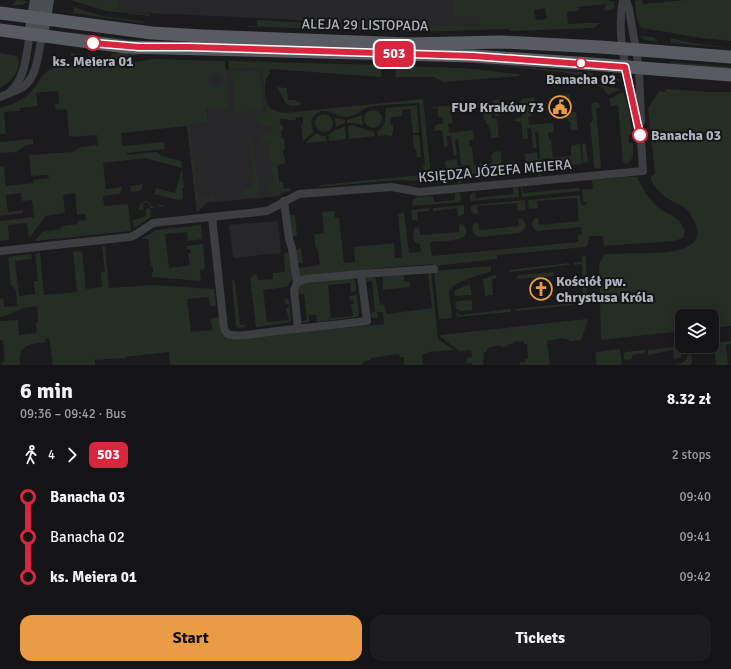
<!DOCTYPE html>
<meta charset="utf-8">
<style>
body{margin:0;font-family:Signika,sans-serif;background:#1d1d1f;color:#f1f3f6;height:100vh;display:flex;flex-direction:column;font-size:15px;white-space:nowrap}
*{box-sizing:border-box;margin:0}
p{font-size:13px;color:#9d9ea1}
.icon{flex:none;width:22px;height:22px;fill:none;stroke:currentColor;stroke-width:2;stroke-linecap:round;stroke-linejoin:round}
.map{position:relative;height:365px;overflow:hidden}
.drawer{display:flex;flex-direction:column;background:#141416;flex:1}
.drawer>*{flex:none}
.badge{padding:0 8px;border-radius:6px;font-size:14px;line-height:26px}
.buttons{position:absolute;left:675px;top:309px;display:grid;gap:8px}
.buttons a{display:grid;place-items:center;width:44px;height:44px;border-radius:8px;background:#141416;box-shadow:0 2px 10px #0003,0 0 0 1px #333335;font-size:20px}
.map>.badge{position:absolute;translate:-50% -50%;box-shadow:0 0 0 2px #fff}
.legs{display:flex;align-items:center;gap:6px;height:44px;padding:0 20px;font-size:13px}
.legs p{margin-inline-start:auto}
.headline{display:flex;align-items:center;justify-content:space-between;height:68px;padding:0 20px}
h1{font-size:22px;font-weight:800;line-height:30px}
.cta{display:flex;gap:8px;margin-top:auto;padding:8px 20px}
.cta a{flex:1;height:46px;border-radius:12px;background:#e99b46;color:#111;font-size:16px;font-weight:800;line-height:46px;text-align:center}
.cta a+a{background:#1d1d1f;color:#f1f3f6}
ul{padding:0 20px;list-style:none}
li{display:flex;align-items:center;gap:14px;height:40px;font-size:15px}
li i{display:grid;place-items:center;width:6px;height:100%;margin:0 5px;background:currentColor}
li i::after{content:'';width:10px;height:10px;margin:-5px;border:3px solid;border-radius:50%;background:#141416}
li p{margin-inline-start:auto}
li:first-child i{background:linear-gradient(#0000 50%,currentColor 0)}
li:last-child i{background:linear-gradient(currentColor 50%,#0000 0)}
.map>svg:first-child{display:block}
</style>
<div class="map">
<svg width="731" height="365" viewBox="0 0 731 365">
<rect width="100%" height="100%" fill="#1b1b1d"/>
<path fill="#27272a" d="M118,0h334l2,18 24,-2 2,10 -125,-3 -117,-6 -118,-5z
M262,66l4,49h5l10,81 -75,7 -9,10 -10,-88 21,-3 -6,-50z
M278,221l3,32 -45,5 -3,-1 -4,-32z"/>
<path fill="#252d25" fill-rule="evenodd" d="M16,0l13,1 -7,4h-9z
M70,0h48l2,12 31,2 -1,2 -44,-5z
M452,0h156l6,2 1,5 -2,2 -9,2 2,-7 -28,3 1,4 -12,1 1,12 18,-1h14l-6,5 -83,3 -3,-2 -91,3 -62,-2v-7l125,3 -2,-10 -24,2zM545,8l2,11 -11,1 -2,-10z
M637,0h5l1,4 42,-4h46v41l-30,-3 -59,-10c-7,-6 -6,-18 -7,-27z
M74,7l28,9 44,6 -4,1 -69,-10z
M257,20l89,5v5l-109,-4h20z
M70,32l62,8v1l-62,-6z
M640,36l14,1 4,5 -13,-2z
M671,38l27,6 33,4 -60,-5z
M129,52l341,10 51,5 72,6v5l-32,-6 -99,-10 -314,-9 -37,7v-6z
M0,53l16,3 2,1c5,12 -8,26 -18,31z
M71,53l17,4 1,-2 15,2 -1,3 -32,-4z
M153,59l71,2 1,1 1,19h-2l-2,-7 -6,-2 -5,2 -3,6c3,8 10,10 15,3l4,1 2,24 -18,2v-2h-5l2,14 -19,3 10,74 13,-2 -1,-3h3l1,6 -19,2 -9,-76 -66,7 1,13 42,-4 1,7 -38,4v2l30,-3 5,4 19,5 3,27h-2l1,11 -5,1 -24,-6 2,-6 19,5 7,-25 -37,-10 -42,5 3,26 16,-2 -2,7 -17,2 1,10 24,-2 3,27 -96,10 7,-9 18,-3 1,-3 17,-2v-3l8,-1 -1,-6 -8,1 -2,-22 -12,2 2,18 -19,3 -17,22 -2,-15 -19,2 1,15 -9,1v-20l34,-4 -2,-17 -10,1 -1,-8 -15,2 2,17 15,-2v3l-23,3v-49l4,-1 2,20 27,-3v-3l16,-2 -1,-3 -17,1 -2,-21 43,-3 9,-5 17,-2 -1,-10 -24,2v-1h-4l-2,-27 -11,1 -1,-6 4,-1 -1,-12 -22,2 2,13 -18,2v3l-16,1 2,22h-6v-26l15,-5 11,-6 10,-11 6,-10 18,-15 45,6z
M229,61l153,4 -1,12 -111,-8v5c-7,4 -6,25 -2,31 4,6 11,7 17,8l138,-14 8,78h-3v5l-4,-1 -1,-15h2l-6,-63c-14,1 -37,1 -50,4 -8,2 -11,9 -22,10 -10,1 -20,-11 -30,-4 -7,4 -7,12 -3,19l-11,9 -2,-17h2v-7l-7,1v2h-8l-1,-1h-7l1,7h2v4h-2l1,8h2l1,11 -2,1 1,7h1v7l-8,1 2,17h4l1,7 6,-1v3l-16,4 -6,-7v-2l6,-1 -6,-43 -7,1v-4l4,-5 8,-2 -1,-6c-12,0 -13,1 -16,-11l-23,3v-2l33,-4 -4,-45 -33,2z
M670,62l61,5v2l-62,-4z
M396,66l66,2 57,6v2l-76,6 -9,-5h-39z
M259,70l4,40 -28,2 -3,-40z
M604,74l11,2 6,5 -15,-2z
M595,84l24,5v1l-11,5 -5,-7z
M277,87l10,1 1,12h8l1,2h4l-1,3 -8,1 -6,-2z
M666,89l45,3h20v234l-19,2v-12h-30v15l-81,9 -2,-76 5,-9c25,-6 124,11 84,-44 -6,-7 -17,-9 -24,-15 -5,-4 -10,-10 -13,-16v-4l4,-2 -4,-36 4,-2v-6l-5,-1 -2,-21 10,-15 2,-2 6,1z
M623,92l6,18 3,24 -3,1v8h4c0,9 2,16 -7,21l-3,-2 -5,-57 -7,1 -2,-7z
M570,94l1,18h5l2,18h-7l-1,-9h-2l-3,-8h-2l-1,-3h2l-1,-11 -6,1v-5z
M534,97l1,5 -5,1 2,13 -4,1 1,8 24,-2 1,9 -6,1 1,7h2l2,18 18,-2v-9h1v-2l8,-1 2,20 -31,3 -1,-9 -9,1 1,14 -3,4 -1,-10 -12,2 -1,-15 12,-2 1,7h2l-2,-28 -3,1 2,16h-4l-2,-20 -4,1 1,10h-5l-2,-17 -7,-1 2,-3 6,-1v-8h-2l1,-10z
M499,99l3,2 2,4 -6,1 1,10h-4l-2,-16z
M490,101l2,18h5l2,18 -8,1 -1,-9h-1l-1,-5h-2v-4h-3v-2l1,-1 -1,-10h-5l-1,-4z
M596,102l3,2 1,4h-4l5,57 -1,3 -4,1 -2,-3 -4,-43 3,-3 -2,-15 2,-2z
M417,105l2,28h-6l-3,-24 -8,1v6l-10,1 -2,2 1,6h2v8h-1v3l-3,1v-2l-11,1 -1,-5c10,-6 9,-13 8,-23z
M455,105l1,4 -6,1 3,13 -5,1 1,9 24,-3 1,9 -5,1 1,7h2l2,18 18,-2 -1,-8 2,-1v-2l8,-1 1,20 -30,3 -2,-9 -9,1 1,13 -1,4 -3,1 -1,-9 -10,1 -2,-15 12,-2 1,7h3l-3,-27h-3l2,16 -3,1 -3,-20h-4l1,10 -4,1 -2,-17 -9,1 3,-6 7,-2 -1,-6h-4v-9l-7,1 3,-2z
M364 119a9 9 0 1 1 18 0a9 9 0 1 1-18 0Z
M315 123a9 9 0 1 1 18 0a9 9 0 1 1-18 0Z
M362,115l1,10 -10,-2h-6v-3z
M335,118l10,2v3l-9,4z
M352,125l22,7 1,4 -26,3 -1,-13z
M345,126l1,13 -17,2 -1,-6 8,-5z
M316,133l6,3h4v5l-21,2z
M413,135h6l2,22h-4l-1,-8h-2z
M248,137l4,2 7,52 -2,6h-3l-1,-3 -7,1v3h-1l-1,-9 9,-1 -1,-9 2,-1z
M33,139v5l-7,1 -10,7 -16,1v-11z
M585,143l1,2 2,17 -5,1 -1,-19z
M421,175l1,6 -26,-1 -75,7 -1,-2z
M626,177h11c6,11 12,24 22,31 12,9 19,6 26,23l-2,7 -9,3 -70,5 -1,-10h-14l-1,8 -2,3 -89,8v4l-63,7 -1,-2 -53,4 -81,10 -1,-10 22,-3 -2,-16h-2l-2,-15 10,-1 -2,-21 12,-1 1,7h4l5,45 11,-1 -1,-15 40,-4 1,15 7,-1 -4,-43 6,-2 5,41 12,-1 -1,-8 -4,-1c-3,-3 -4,-11 -1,-15l4,-1 1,8 39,-3v-8c3,0 6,1 7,5 4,14 -27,12 -36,13l2,14 146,-14v-7l4,-1 -1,-7 -44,4 -4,-3 -1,-5 2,-4 4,-2 1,8 40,-4 -2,-23 -40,3 1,7 -9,1 -1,-9 52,-5 1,10h5v-3h-3l-1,-12 11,-1 -1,-9z
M143,184l-2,7 -10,1 -1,-6z
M518,187l1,10 -49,4v-6l5,-3 1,6 37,-4v-6z
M521,187h1l1,6 56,-5v3l-57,6z
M459,193l1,1 1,8 -49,4 1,-6 4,-3 16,-1 1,6 21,-2v-6z
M525,200l1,10 -8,1 -1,-8 -40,3 1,8 -5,-1 -2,-2v-5l3,-1z
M144,201l6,1 1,4 7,1 1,-3 7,2 -16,2 1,9 -17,11 -1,-8 13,-4v-7l4,-1 -1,-6 -6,1v6l-4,1 1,-5z
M464,205v9l-6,3 -1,-9 -24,3v-3z
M429,208v3l-12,1 1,9 -6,-2 -1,-9z
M290,215h5l2,21h-5z
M518,219h5l3,6 -2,5 -4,3 -41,4c-6,-2 -7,-6 -6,-12l2,-2 3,-1 1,8 40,-4z
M201,225l1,14 -14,2 -1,-9 -22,2 4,34 21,-3 -2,-12h3l-1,-4h-3v-3l16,-2 2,25 -5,1 1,11 -49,-4v-5h1v-5l-2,-1 -3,-27h-7l15,-9z
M102,246h3l4,42 44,-3 61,4 2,17h-6l-1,-9 -22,2 4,33 22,-2 -3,-11 9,-2 3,18 5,3 5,1 152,-15 -1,-12h-6l1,6h-6l-3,-5 6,-1 -3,-31 -7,1 2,-4 7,-1 2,2 4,26 4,-1 2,10 46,-6 -4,-34 3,-3 7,68 16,11 -26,2v1l-6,1 1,11h-19v-8h-4l-1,-3 -29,4v2l-6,1 -2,4h-192l-1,-13 -44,5v2h-2l-1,-1 -27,2v5h-42l-4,-27 -4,1 1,3c-17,2 -28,3 -26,23h-18v-3h3l-2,-22h-3v-19l18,-1 1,15 18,-2 -1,-10 2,-1 -1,-16 -13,2 -19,8 -5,1v-18l3,-1 1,9 13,-1 -1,-16 -5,-5 -3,-28 23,-3 1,5 -17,2 4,35 16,-2 -1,-13h4l-3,-27 5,-1 4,42 33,-3 -4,-40 9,-1 4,38 16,-2 -1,-15h4z
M301,248l2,15h-6l-1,-14z
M291,252l2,25 -6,10 -24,3 4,32 22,-2 -3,-12h3l-1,-4h-2l-2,-5h3l2,1 2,21 -3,2 -32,4 -6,-48 3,-4h4l1,5 15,-1v-6l12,-1 -1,-19z
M586,255l1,49 -9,1 -1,-3 6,-1 -1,-37 -8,1 -1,-2 9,-1v-5z
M569,263v2l-58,7 -3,-2z
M491,266v5c-12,5 -36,10 -42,20l3,27 -13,1 -5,-48z
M553,272l1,4 -37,3v-2l2,-2z
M403,274l1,2 1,6 4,-1 1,6 -27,3v-13z
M496,275v3l-4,1 1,16 -8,1 -2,-17z
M352,278l4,4v9l-5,1 -1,-9 -22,2 3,33 22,-2 -2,-12h3l-1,-4h-3l-1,-4 7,-1 1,1 2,17 -1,4 -41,5 -1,-7h-7v7l-7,1 -1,-2 6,-1 -3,-26h-6l-1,-5 6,-6z
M232,280l3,1 5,44h6l-1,2 -7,1 -2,-2z
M470,284l2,11 -15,1 -3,-1 1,-5z
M472,300v10l-11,1 -5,-3 -1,-5 3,-2z
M573,303v2l-57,6 -1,-2z
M511,309v3l-54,5 -1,-4 5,2z
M587,319v4l-6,17 -12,1v-2h-6v-1l-16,3 3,24h-30v-3h5v-3l3,-1 -1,-14h-3l-1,-3 -10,1v2h-5v2l-7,1 -1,-2 -12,3 -2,4h-2l-1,13h-10l-1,-2h-6l1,-5 5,-1 -1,-7 -13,1v-1l-17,-13 -1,-2z
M731,341v3l-5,1 2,20h-12l-2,-22z
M682,346l1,7 -3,5 -6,1 -1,-9 -25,5v-5z
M688,346h2l2,16 -2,3h-15c13,-2 13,-8 13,-19z
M619,349l1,2 2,14h-25l-2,-12 2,-1z
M645,350v3l-13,2v4l-6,1 -2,-1v-5l1,-2z"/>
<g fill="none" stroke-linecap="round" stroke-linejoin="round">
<path stroke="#3c3e42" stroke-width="8" d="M626,0l3,9 10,59 2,54
M10,92c16,-14 16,-38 20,-58
M0,97c8,-3 16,-6 23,-10 15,-11 15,-35 19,-51
M284,201l5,38 3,9 5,35
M212,217l12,111c1,4 3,7 8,7 10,2 26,-2 37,-3 32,-4 65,-7 98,-11l-6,-47 -56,5 -8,4 -3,7 4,39
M0,251l130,-14 5,-2 18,-12 114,-12 32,-17 93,-7 27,5 224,-21c-1,-13 -1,-25 -3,-37 -7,-41 -26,-93 -17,-134
M361,274l73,-5"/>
<path stroke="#4a4d52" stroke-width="12" d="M30,34l6,-34
M42,36l6,-36"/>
<path stroke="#585b61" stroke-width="13" d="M0,13l152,20 50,3 206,8 93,-2 100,5 130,10
M0,30l126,17 347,9 118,8 140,11"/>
</g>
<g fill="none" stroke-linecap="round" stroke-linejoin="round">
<g stroke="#fff" stroke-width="9">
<path id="line-1" d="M93,43l46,4h51l283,9 152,11 15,68"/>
</g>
<use href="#line-1" stroke="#d7263d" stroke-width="6"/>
</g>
<defs>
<g id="civic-ring" transform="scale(1.15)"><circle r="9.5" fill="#161618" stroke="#e99b46" stroke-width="1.5"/><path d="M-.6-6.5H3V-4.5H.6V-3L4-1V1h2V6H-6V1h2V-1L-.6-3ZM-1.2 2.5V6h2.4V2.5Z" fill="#e99b46"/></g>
<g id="church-ring" transform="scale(1.15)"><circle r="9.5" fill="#161618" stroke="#e99b46" stroke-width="1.5"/><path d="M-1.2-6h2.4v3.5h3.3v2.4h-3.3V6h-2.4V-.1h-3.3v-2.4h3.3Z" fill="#e99b46"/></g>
</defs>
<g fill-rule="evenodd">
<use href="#civic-ring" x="560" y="107"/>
<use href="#church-ring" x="541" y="289"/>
</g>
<g fill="#fff" stroke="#d7263d" stroke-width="2">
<circle cx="93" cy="43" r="7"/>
<circle cx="581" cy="63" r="5"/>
<circle cx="640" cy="135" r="7"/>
</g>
<g text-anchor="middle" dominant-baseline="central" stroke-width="4" stroke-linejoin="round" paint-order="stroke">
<g font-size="14" fill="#aeb4bc" stroke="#161618">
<text transform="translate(365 25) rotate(1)">ALEJA 29 LISTOPADA</text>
<text transform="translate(495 171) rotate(-5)">KSIĘDZA JÓZEFA MEIERA</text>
</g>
<g font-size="14" font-weight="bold" fill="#aeb4bc" stroke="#161618">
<text x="93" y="61">ks. Meiera 01</text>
<text x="581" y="79">Banacha 02</text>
<text x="651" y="135" text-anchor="start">Banacha 03</text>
</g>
<g font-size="14" font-weight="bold" fill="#aeb4bc" stroke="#161618" text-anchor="end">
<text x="544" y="107">FUP Kraków 73</text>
<text x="556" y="281" text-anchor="start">Kościół pw.<tspan x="556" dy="16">Chrystusa Króla</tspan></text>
</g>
</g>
</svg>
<div class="buttons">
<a><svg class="icon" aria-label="layers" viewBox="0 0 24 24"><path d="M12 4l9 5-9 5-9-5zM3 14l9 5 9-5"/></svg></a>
</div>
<b class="badge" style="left:394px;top:54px;background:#d7263d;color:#fff">503</b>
</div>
<section class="drawer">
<div class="headline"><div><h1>6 min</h1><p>09:36 – 09:42 · Bus</p></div><b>8.32 zł</b></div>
<div class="legs"><svg class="icon" aria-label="walk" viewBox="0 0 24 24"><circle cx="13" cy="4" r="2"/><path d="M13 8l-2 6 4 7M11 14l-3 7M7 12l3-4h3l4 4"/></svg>4<svg class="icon" aria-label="forward" viewBox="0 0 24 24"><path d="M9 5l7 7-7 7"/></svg><b class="badge" style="background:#d7263d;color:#fff">503</b><p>2 stops</p></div>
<ul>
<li><i style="color:#d7263d"></i><b>Banacha 03</b><p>09:40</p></li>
<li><i style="color:#d7263d"></i><span>Banacha 02</span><p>09:41</p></li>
<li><i style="color:#d7263d"></i><b>ks. Meiera 01</b><p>09:42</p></li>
</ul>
<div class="cta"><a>Start</a><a>Tickets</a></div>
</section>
